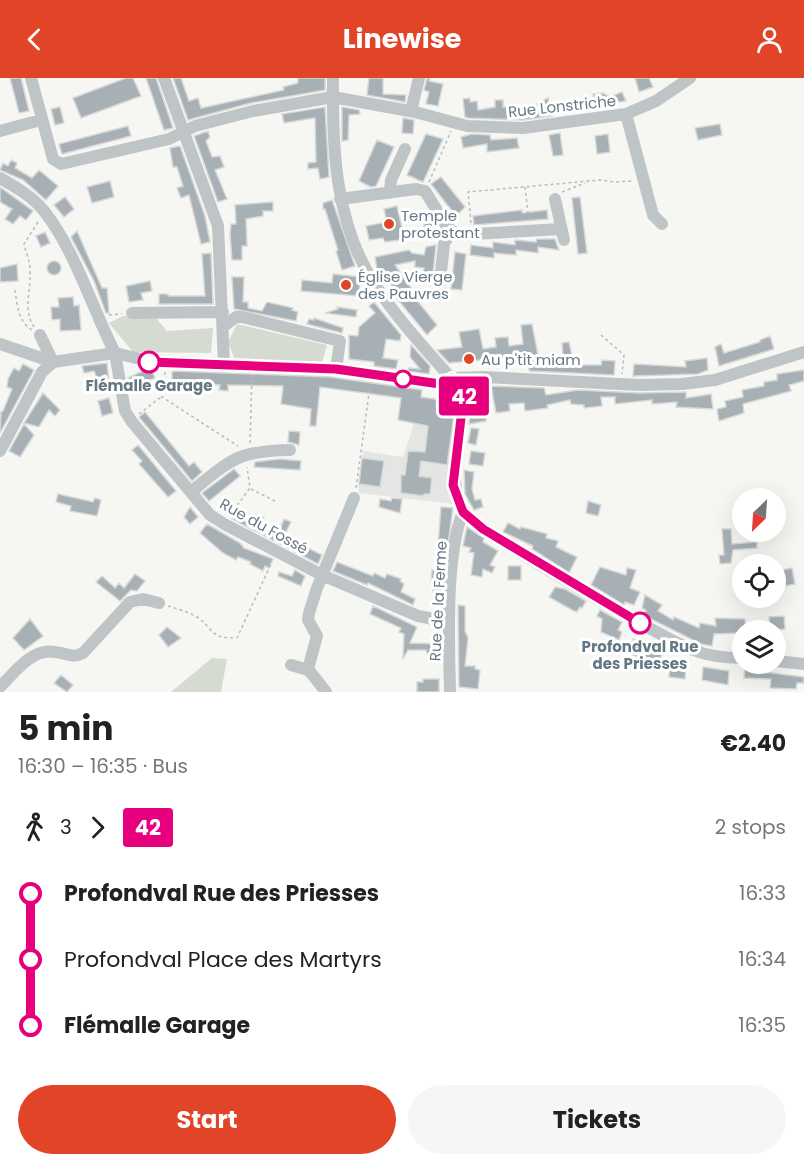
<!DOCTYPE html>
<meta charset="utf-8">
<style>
body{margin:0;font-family:Poppins,sans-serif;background:#f6f6f6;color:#222;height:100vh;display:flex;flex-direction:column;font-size:22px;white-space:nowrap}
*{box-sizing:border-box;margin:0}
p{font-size:20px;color:#767676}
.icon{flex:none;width:33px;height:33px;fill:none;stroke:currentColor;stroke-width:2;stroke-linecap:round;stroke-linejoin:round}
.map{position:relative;height:614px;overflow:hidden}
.drawer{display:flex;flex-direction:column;background:#fff;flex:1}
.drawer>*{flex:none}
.badge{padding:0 12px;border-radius:4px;font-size:21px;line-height:39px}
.needle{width:39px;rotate:205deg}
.controls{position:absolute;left:732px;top:410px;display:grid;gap:12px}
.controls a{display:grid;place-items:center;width:54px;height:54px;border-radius:50%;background:#fff;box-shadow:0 6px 24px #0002;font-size:30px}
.map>.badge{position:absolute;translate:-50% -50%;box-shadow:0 0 0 3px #fff}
.legs{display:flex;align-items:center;gap:9px;height:66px;padding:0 18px;font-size:20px}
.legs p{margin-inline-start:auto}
.head{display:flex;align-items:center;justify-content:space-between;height:102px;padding:0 18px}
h1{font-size:33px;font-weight:700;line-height:45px}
.primary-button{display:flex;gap:12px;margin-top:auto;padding:12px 18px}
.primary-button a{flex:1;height:69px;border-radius:36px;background:#e24427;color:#fff;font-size:24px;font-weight:700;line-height:69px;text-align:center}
.primary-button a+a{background:#f6f6f6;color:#222}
ul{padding:0 18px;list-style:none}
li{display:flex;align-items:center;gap:21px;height:66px;font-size:22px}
li i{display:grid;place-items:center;width:9px;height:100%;margin:0 8px;background:currentColor}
li i::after{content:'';width:15px;height:15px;margin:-8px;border:4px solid;border-radius:50%;background:#fff}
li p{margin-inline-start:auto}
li:first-child i{background:linear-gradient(#0000 50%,currentColor 0)}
li:last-child i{background:linear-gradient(currentColor 50%,#0000 0)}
header{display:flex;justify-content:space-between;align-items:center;height:78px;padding:0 18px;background:#e24427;color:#fff;font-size:27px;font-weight:700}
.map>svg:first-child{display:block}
</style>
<header><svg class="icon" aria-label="back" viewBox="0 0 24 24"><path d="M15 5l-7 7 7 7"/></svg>Linewise<svg class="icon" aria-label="person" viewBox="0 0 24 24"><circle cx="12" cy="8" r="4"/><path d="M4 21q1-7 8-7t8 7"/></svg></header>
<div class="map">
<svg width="804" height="614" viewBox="0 0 804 614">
<rect width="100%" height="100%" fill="#f6f6f3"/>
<path fill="#e4e6e4" d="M414,346l41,7 -7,50 5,23 -94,-11 -1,-9 5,-33 40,6z"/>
<path fill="#d6dbd2" d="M123,238l32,1 12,14 46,-3 -2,25 -78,-1 -24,-29z
M237,246l90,21 -5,18 -88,-5 -6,-16z
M212,580l15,1 -6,33h-50z"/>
<path fill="#a6b0b5" stroke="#d8d8d6" stroke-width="1.5" d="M10,0h11l8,33 -10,2z
M126,0h7l8,18 -60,22 -8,-20z
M146,0h10l17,50 -9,2z
M173,0h8l8,23 9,-3 3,10 83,-18 -1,-3 15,-4v-5h27v12l-74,13 -63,17z
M369,0h14v16l23,1 -1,7 -38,-7z
M427,0h3l-1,3 14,3 -5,22 -12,-2 3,-12 -5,-2z
M635,0h14l4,9 -14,5z
M622,14l4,9 -31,5 -2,-12 10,-1 7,4z
M470,20v4l7,-1 1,9 17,-3v-7h8v7h18v5h17l-1,-8 11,-6 4,18 -29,4 -55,-2 -3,-1 -2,-18z
M578,22l2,10 -17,2 -2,-10z
M60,29l4,16 -9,2 -4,-16z
M325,29l4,70 -9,2 -2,-11 -10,1v-6l8,-1 -1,-44 -31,5 -2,-9z
M342,29l17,3 1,4 -11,1 -1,25 -6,1z
M403,40l11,2 -1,14 -11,-1z
M720,46l2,11 -24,5 -3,-12z
M128,48l3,10 -69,18 -3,-10z
M208,53l2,6 -4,4 6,16 8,-1 4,11 -9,3 12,29 -9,3 -24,-66z
M560,55l3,22 -10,1 -4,-21z
M426,56l17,5 -20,43 -16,-7z
M472,56l18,1 1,5 26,-2 2,10 -32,4v-8l-24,4 -2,-11z
M608,56l2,18 -13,2 -2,-18z
M377,62l17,7 -18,39 -5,1 -12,-6z
M180,68l25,70 5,26 -9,2 -12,-49 -8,3 -4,-10 6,-2 -6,-19h-4l-3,-19z
M11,82l6,3 -2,5 17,10 7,-8 19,16 -12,14 -23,-20 -23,-10 3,-7 5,3z
M441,99l24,30 -9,9 -25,-32z
M110,103l4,16 -22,6 -5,-16z
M0,109l33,24 -7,9 -6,-4 -7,8 -8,-5 7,-10 -12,-7z
M65,119l9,12 -10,8 -10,-12z
M580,119l7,56 -9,1 -6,-56z
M332,122l23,66 -13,4 -6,-19 2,-1 -13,-41h-2v-6z
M273,124v9h-10v5l-17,3 1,27h-5v14h-10l-2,-26 1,-10h5l-1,-19z
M397,128l6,26h3l2,7 -23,3 -2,-4 -14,2 -3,-14 21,-4 -3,-13z
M522,132v3l25,-3 1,9 -74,6 -1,-9z
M425,139h6l5,8 -1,10h-12z
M77,153l25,57h5l2,25h-3l-12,-32 -23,-44z
M45,154l5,11 -9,4 -5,-11z
M537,161h18l4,11 -21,-3v6l-22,-3v5l-22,-2v5l-24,-3 1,-10 22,3v-6l22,3v-5l21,2z
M436,167l-3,29 -10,-1 1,-5 -9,-1v-6l-20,4 22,31 -2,2 22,27 -10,10 -33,-40 3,-2 -17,-24h-3l-2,-12 34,-7 3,3 12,2 2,-8z
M455,174l11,2 -4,36 -11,-1z
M211,175l2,51h-54v-10h9v2h37l-3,-42z
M47 190a7 7 0 1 1 14 0a7 7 0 1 1-14 0Z
M17,186l1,17 -18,1v-14z
M333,196l27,3 -1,19 -58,-5 1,-11 30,3z
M232,199h12l-1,25h5v6l14,3 5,-9 26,6 -1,2 6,2 -2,9 -62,-12z
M150,203l2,10 -11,2 2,7 -14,2 -3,-16z
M73,219l1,9 5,-1 2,25 -21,1v-12l-8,1 -1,-13h8l-1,-9z
M374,224l27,33 -1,6 -14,-2 -3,19 15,2 -2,9 -22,-3v-4l-25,-3v-24l9,1 1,-9 16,-14 -6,-7z
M337,229l20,3 -1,7 -31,-4 13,-4z
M314,240l29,10 -1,5 -35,-9 2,-5 5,1z
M532,246l6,31 25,1 -1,-13 7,-1 5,23h27l1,-5 13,1 -1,14 -84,-4 -7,-15 -74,7 -12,-13 25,-3 -3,-15 20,-3 4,20 13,-2 -1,-9 13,-1 1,9 14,-2 -2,-19z
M770,258l4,13 -55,17 -4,-19 6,-3 3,9 36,-11v-2z
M411,267l19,21 -1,8 -21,-3 1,-3 11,1 -10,-12z
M707,280l1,12 -10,4 -65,2 1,-12 52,3 -1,-6z
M107,285l2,20 -9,2 -6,-14 -10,2 -2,-7z
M23,286l11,6 -34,63 1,-21 2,-1 9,-22 -5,-2 1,-8 6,-11 5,3z
M147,291l5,2 3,7 -25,11 -2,-11z
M804,292v11l-15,4 2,6 -48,13 1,9 -25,8 -2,-12 9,-2 -1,-6 18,-4 -1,-7 22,-4v-4l13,-2v-6z
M175,293l155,6 92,13 -1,7 28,4 6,7 -8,57 -26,-4 -2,15 13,2 -2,16h-6v2l-23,-3v-18h4l3,-24 17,1 3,-26 -30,-6 3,-22 -81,-11 -4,39h-6l1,-17 -30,-5 2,-18 -55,-1v6l-9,-1 1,-5 -48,-3v-10z
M478,307l13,1 -5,35 -17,3 3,-28h7z
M491,308l53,2 2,7 32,-5 61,3 47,-1v6l25,-4 2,15 -37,-2 1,-5 -25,2v-4l-37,4v-7h-14l1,9 -18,2v-3l-13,-1 -1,-4 -23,5 1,3 -23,3 -1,-8 -15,1 1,7 -14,2z
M43,315l17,17 -5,6 -6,-6 -10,17 -15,-4z
M109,320l4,15 -11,3 -4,-15z
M145,334l44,54 5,-4 8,10 -10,9 -53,-64z
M24,346l10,11 -14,22 -11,-6z
M471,350l8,1 -3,16 -8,-2z
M289,353l11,1 -1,13 -11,-3z
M138,367l38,46 -8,6 -29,-33 3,-3 -10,-11z
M471,373l14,2 -2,13 -14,-2z
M362,380l22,3 -4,26 -21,-3z
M280,381l21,2 -1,9 -46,-3 1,-5z
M234,391l6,7 -31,25 -7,-8z
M464,392l10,2 -2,17 3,11 6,-1 2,8 -9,3 -9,-16z
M58,416l35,8 2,-4 6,2 -4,16 -27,-5 1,-5 -15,-4z
M392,420l10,1 -2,14 -21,-6 1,-8 11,2z
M588,423l13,4 -3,11 -12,-3z
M190,429l8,10 -8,7 -6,-7z
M441,429l12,1 -12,86 -8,-2v-9l-2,-1 1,-12h4z
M235,434l18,9 3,-7 8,3 -4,9 18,8 6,-15 7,3 -7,14 38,19 -4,9 -86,-45z
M508,445l12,6 1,-2 26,7 -1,4 12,3 -2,6 21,10 -8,16 -37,-24 1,-3 -30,-14z
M207,446l33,19 4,5 29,11 -4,9 -4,-2 -2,5 -13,-7 1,-2 -13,-5 -2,3 -13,-7 -23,-20z
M467,449l17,11 -1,4 15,9 -8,14 5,2 -3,6 -9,-4 -1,8 -11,-2 3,-22 -5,-1 2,-4 -8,-2z
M722,451h9l1,15 25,-2v6l-24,2 -2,13 -11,1 -1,-9h5z
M337,484l36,14 1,-3 11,5 2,-4 14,5 -1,2 4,3 -3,8 14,7 -2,6 -45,-22 -1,2 -34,-14z
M508,488h13v14h-13z
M600,489l26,8 1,-7 9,2 -6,18 10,4 -6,13 -9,-3 -1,3 -33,-20z
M792,490l3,16 -10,2 -4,-16z
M295,492l10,6 -4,10 -23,-10 1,-4 13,4z
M135,496l10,7 -8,10 -6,-1 -11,11 -24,-19 6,-6 13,12 4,-5 5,5z
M555,509l10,2 21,12 -4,7 -2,-1 -3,5 -5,-2 -23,-13z
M645,517l17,10 -4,6 15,9 1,-3 25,11 1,-5 16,3 -1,-8 30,1 1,11 -4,3 -28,1 -2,12 -11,-2 -58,-29 3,-5 -4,-2z
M458,527l7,1v25l3,7 -3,28h10v3l5,1 -2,19 -19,-2z
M373,528l44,21 -7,16 30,1 -1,15h-10l-3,-9h-18l-5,9 1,-25 -5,-2 2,-4 -31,-14z
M600,532l22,12 -4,8 4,2 -3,8 -18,-8 1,-13 -5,-3z
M784,538l1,13 -15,1 -1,-13z
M30,541l13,17 -19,14 -11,-12z
M167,549l14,11 -13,9 -9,-12z
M633,561l30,11 -4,13 -30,-9z
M675,583h11l-1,18 -16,-2 1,-15z
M703,589l26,4 -1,14 -26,-5z
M745,589l20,1 -1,4 40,5v6h-7l-1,6 -26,-1 1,-9 -27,-1z
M61,597l12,10 -6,7 -13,-9z
M423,601h16v13h-22v-10h6z"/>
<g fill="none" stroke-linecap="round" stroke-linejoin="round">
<path stroke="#b7bbbe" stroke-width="1.5" stroke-dasharray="3 3" stroke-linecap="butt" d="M429,104l22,-51
M525,109l4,34
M562,114l23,-9
M471,145l-3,-31 132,-12 14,2 18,-1
M15,212c2,14 3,32 17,40
M109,237l13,-1
M34,249c-13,-20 0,-43 -5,-65 -1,-6 -4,-12 -5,-18l14,-22
M601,257l23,20 -2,19
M165,294l-3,25 76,49
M139,336l22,-17
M250,365l2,-68
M356,410l14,-102
M251,411l26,13
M230,437l20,-27 -3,-21
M168,528c10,3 24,7 32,13 16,14 11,19 37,19l35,-76"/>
<path stroke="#bfc4c7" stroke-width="12" d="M31,0l22,81 8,5 108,-25 26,-13 58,-15 80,-14 82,15 52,14 56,2 103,-14 30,-13 34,-23
M164,0l54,148 6,138
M333,0c-1,69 2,145 41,205 23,37 61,76 90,110 0,38 -19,82 -2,117 10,19 202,129 231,140 15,6 34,8 49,8
M411,33l8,-33
M626,36l27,101 9,9
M0,53l41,-11
M0,100c16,9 33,19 44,33 31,39 48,97 71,142l34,8 187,8 104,15 12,-6 32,-1 155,8 43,-1 33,-4 89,-28
M390,115l1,-13 14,-31
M340,121l76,-10 9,2 22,36 11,8 103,-6
M555,121l9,41
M440,204l4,-38 7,-13
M132,235l91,-1
M224,248l12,-9h6l98,24 -4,28
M0,266l53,18 -13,-27
M0,373l42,-79 11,-10 62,-9 10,58 7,11 78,93 16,10 96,50 96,41 31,6
M192,413c40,-32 45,-40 98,-41
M776,583l28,3
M291,587l17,5
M0,609c15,-15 32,-39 55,-35 12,1 17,7 28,1l47,-51 13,-3 16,4
M326,614l-18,-23 9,-33 -9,-16 1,-7 8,-25 37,-90
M450,614c-1,-48 -5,-136 13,-180"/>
</g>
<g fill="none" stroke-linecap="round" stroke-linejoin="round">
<g stroke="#fff" stroke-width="14">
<path id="line-1" d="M149,284l187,7 104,15 12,-6 12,15 -11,92 10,27 20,17 157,94"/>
</g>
<use href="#line-1" stroke="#e6007e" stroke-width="9"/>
</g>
<g fill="#e24427" stroke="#fff" stroke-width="2">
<circle cx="389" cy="146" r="6"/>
<circle cx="346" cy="207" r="6"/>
<circle cx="469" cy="281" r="6"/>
</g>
<g fill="#fff" stroke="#e6007e" stroke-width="3">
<circle cx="149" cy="284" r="10"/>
<circle cx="403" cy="301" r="8"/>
<circle cx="640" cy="545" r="10"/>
</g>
<g text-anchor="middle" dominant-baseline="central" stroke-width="6" stroke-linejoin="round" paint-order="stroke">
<g font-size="15" fill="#657984" stroke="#fff">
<text transform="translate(562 28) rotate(-6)">Rue Lonstriche</text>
<text transform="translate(264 448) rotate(29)">Rue du Fossé</text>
<text transform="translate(438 523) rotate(-87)">Rue de la Ferme</text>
</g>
<g font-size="15" fill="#657984" stroke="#fff" text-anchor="start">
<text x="401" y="137">Temple<tspan x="401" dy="17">protestant</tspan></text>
<text x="358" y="198">Église Vierge<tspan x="358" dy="17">des Pauvres</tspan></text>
<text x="481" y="281">Au p'tit miam</text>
</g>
<g font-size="15" font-weight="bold" fill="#657984" stroke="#fff">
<text x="149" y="307">Flémalle Garage</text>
<text x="640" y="568">Profondval Rue<tspan x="640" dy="17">des Priesses</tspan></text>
</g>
</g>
</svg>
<div class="controls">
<a><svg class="needle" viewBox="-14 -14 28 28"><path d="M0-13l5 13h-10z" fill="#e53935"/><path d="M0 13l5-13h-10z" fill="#767676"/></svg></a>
<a><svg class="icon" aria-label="locate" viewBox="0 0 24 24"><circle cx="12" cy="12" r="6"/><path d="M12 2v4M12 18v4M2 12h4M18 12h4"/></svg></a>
<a><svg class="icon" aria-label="layers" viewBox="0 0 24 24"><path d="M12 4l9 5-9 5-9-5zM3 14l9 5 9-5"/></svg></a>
</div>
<b class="badge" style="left:464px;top:318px;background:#e6007e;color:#fff">42</b>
</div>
<section class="drawer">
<div class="head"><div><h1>5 min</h1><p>16:30 – 16:35 · Bus</p></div><b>€2.40</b></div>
<div class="legs"><svg class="icon" aria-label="walk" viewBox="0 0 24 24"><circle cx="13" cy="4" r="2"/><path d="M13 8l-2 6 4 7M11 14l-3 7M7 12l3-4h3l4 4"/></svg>3<svg class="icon" aria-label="forward" viewBox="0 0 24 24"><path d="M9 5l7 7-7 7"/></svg><b class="badge" style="background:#e6007e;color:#fff">42</b><p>2 stops</p></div>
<ul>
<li><i style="color:#e6007e"></i><b>Profondval Rue des Priesses</b><p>16:33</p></li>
<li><i style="color:#e6007e"></i><span>Profondval Place des Martyrs</span><p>16:34</p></li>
<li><i style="color:#e6007e"></i><b>Flémalle Garage</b><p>16:35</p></li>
</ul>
<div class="primary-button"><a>Start</a><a>Tickets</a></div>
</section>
